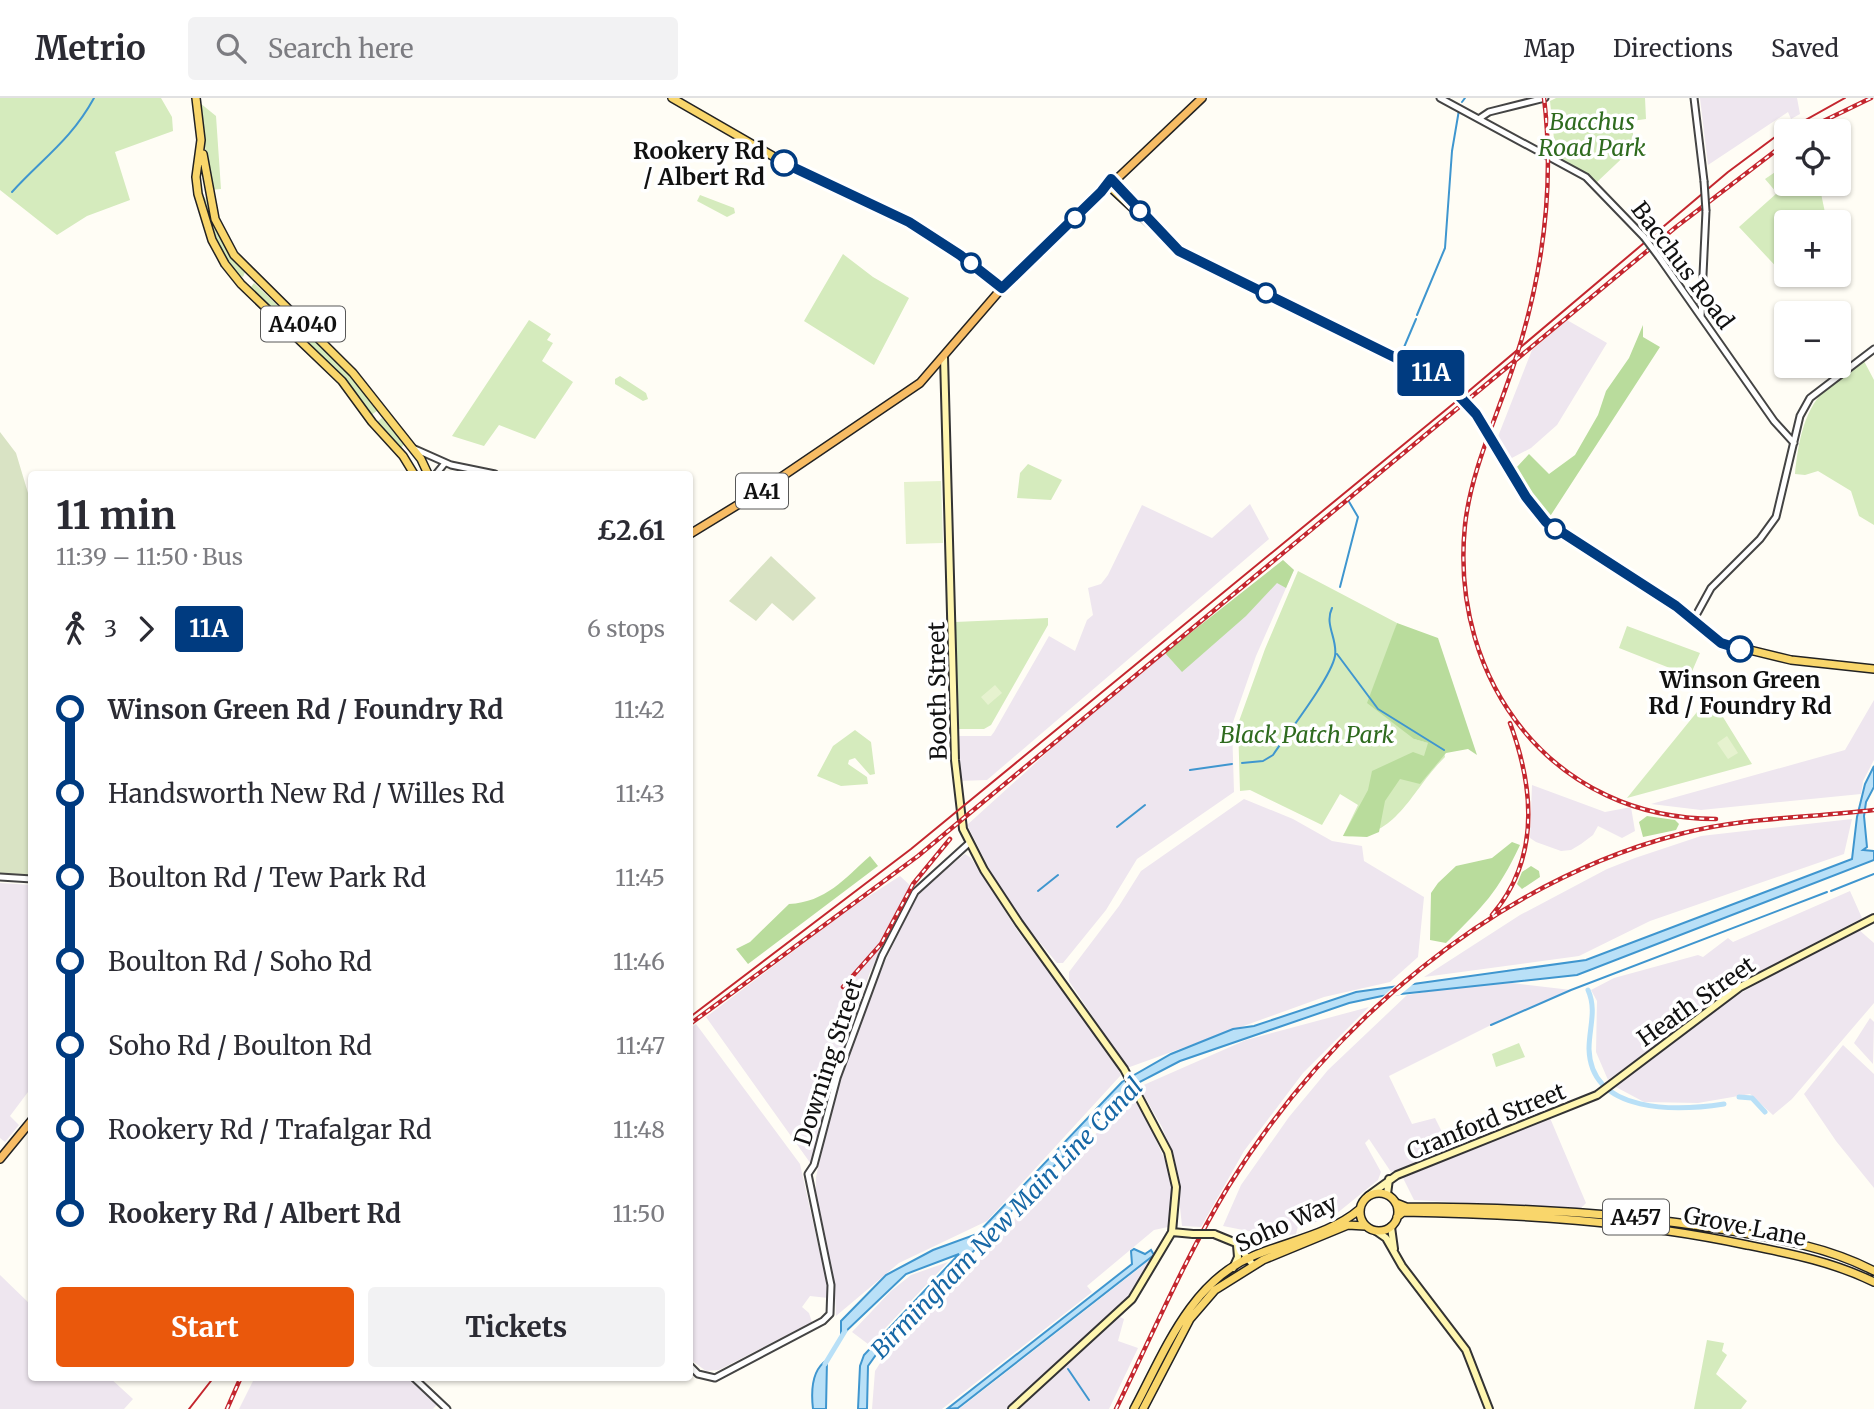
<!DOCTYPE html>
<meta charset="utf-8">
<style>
body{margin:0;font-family:Merriweather,serif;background:#f2f2f3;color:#2b2b33;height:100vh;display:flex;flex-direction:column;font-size:26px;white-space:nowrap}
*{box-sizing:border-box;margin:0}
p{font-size:23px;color:#7c7c81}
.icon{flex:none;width:38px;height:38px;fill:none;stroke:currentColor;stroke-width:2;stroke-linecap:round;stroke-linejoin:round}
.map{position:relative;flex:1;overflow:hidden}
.drawer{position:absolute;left:28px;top:373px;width:665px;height:910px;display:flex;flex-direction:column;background:#fff;border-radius:7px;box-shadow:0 2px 5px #0004}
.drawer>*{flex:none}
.badge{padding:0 14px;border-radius:5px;font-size:24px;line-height:46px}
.fabs{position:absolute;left:1774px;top:21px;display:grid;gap:14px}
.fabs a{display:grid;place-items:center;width:77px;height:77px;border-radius:7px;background:#fff;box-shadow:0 2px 5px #0004;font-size:35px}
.map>.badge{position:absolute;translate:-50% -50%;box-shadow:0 0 0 4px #fff}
.legs{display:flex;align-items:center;gap:10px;height:77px;padding:0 28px;font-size:23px}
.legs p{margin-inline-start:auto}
.overview{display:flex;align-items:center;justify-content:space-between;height:119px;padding:0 28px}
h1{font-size:38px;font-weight:700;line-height:52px}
.primary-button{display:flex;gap:14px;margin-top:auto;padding:14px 28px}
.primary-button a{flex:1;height:80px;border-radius:7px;background:#ea580c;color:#fff;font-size:28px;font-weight:700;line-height:80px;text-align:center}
.primary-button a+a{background:#f2f2f3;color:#2b2b33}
ul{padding:0 28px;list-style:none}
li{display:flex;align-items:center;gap:24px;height:84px;font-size:26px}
li i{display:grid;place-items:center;width:10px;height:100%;margin:0 9px;background:currentColor}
li i::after{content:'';width:18px;height:18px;margin:-9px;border:5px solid;border-radius:50%;background:#fff}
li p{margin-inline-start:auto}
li:first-child i{background:linear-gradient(#0000 50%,currentColor 0)}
li:last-child i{background:linear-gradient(currentColor 50%,#0000 0)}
header{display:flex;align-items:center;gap:42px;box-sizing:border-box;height:98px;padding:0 35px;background:#fff;border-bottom:2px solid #e1e1e2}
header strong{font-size:33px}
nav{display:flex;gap:38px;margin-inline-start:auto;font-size:24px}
.search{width:490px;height:63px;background:#f2f2f3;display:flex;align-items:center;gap:18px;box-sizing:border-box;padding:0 24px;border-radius:7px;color:#7c7c81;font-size:26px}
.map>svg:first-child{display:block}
</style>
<header>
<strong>Metrio</strong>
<div class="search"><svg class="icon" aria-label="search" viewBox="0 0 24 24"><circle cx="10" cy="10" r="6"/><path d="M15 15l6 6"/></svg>Search here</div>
<nav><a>Map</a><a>Directions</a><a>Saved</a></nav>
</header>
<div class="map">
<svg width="1874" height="1311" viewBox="0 0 1874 1311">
<rect width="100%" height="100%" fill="#fffdf5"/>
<path fill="#eee6ef" d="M1700,0h97l3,16 -9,5 -3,-7 -80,53z
M1567,222l40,23 -50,82 -26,23 -21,11 -13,-20 35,-89z
M1250,406l19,35 -282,241 -29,1v-45h33l3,-4 55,-96 26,15 12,-31 6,-5 -5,-27 13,-4 7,-9 34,-70 70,33z
M1283,462l11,10 -38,86 -24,69 2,67 -97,67 -31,51 -43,53h-6l-35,-42 -30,-47 -25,-49 126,-114z
M1874,602v60l-11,21 -2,13 -160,16 -50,-6 194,-54z
M1532,687l73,27 26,-5 4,24 -13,7 -24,-12 -5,9 -12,9 -10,6 -10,1 -25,-9 -6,-4z
M1244,701l49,20 39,22 30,5 2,15 60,36 -6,60 -28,25 -66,15 -197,71 -58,-87v-9l50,-66 22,-35z
M1852,721l-8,35 -194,67 -71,35 -155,21 96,-62 87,-46 28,-11 66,-22z
M965,756l6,4 46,72 95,127 9,18 -134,146 -88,42 -63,53 -1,-21 -19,-102v-16l17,-74 37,-110 48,-101z
M900,778l13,12 -43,84 -34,98 -25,94 -105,-147 146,-110z
M0,785l32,2 -1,203 -21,28 9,9 -14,17 -5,-4z
M1850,793l12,27 -112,59 -142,103 -12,-28 1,-51 -6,-11 23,-12 84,-23 5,2 25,-19 5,4z
M1858,831l16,14v60l-82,96 -19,16 -23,-21 -52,9 -54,-1 -30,-16 121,-90z
M1512,885l59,7 -80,35 -102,51 23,48 23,-6 15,30 -59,24 -22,-33 -4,4 16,29 -3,8 -42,34 -28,11 2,-17 -7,-1 -7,27 -18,3 -55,-11 18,-41 48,-68 39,-47 79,-75 61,-10z
M1369,909l-66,66 -59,78 -43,76 -19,-1 -7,-66 -13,-33 -23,-40 107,-47z
M1870,920l4,4 -1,42 -19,-21z
M696,926l104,140 28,125v9l-18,-2 -8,11 7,6 3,9 -93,48 -13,1 -16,-12v-330z
M1843,947l31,29v114l-38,-47 -32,-47z
M1132,998l13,20 24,53 3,29 -4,29 -14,3 -67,56 5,6 -10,8 -140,109h-70l3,-38 13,-20z
M1550,1020l36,85 -6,6 -166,-9 -12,-24z
M1151,1161l-27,44 -117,106h-48z
M948,1164l-75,79 -5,3 -16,-12 39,-41 20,-16z
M0,1177l31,30 1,72h77l24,22 -9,10h-124z
M1120,1219l4,2 -6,22 20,7 -29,61h-92z
M255,1279h158l26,25 -6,7h-194z"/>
<path fill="#d5ebbd" d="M0,0h161l11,19 1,14 -58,21 15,48 -43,16 -30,19 -57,-45z
M1556,0h89l1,21 -14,2 2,26 -37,35 -41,-24 -6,-57z
M200,5l16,13 5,73 -11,1z
M1787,66v20h32l8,38h-40v49l-4,3 -44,-47 38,-34 -12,-14z
M700,97l34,13 1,5 -8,4 -30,-16z
M205,99l9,28 15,28 16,19 -2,5c-26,-11 -34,-54 -41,-79z
M843,156l30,23 36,21 -35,67 -70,-44z
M254,185l96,91 27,37 -6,4 -24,-32 -90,-89 -6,-7z
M529,222l22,14 -4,6 6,3 -11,18 31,21 -38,57 -36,-14 -15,21 -32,-10z
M1864,263l10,19v145l-15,-9 -8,-25 -33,-20 -13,4 -10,-1c6,-57 17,-85 69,-113z
M620,278l26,17 2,6 -5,2 -28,-17v-5z
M382,320l22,26 -2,3h-4l-21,-25z
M1028,366l34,16 -11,20 -34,-2 3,-25z
M1298,473l99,52 -4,15 21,101 29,8 2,10c-35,34 -48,83 -102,79l15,-31 -18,-11 -18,31 -72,-35 -10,1 -2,-67 27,-75z
M1048,520v7l-57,100 -7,4h-26l-3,-107z
M1627,528l73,27 -10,23 -71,-28z
M1710,598l42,68 -125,34z
M855,632l16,12 4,32 -5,1 -15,-17 -6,2 -1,4 19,13 1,7 -27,2 -24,-10 16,-30z
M1519,945l6,14 -29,10 -4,-13z
M1707,1242l17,3 -2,8 5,4 -11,19 31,27 -6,8h-47z"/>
<path fill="#b9dc9c" d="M1643,227v12l17,10 -111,171 -33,-50 13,-14 20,20 26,-19 23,-40 8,-24 23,-33z
M1283,462l11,10 -8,18 -9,-5 -31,33 -64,56 -17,-19z
M1397,525l41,15 39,117 -9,-6 -22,4 -26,31 -20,-5 -15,22 -6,31 -12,5 -24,-1 25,-46 4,-19 41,-19 11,4 4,-13 -14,-4 -47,-36z
M1647,718l28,4 4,4 -3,6 -33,7 -4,-15z
M1512,744l8,3c-22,47 -37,62 -74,98l-16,-3 1,-47 7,-10 18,-17 36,-8z
M870,758l8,10 -130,98 -12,-15 14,-7 39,-38c37,-2 55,-25 81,-48z
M1531,768l8,5 1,6 -18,12 -5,-5 5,-12z"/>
<path fill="#d9e3c4" d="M0,334l16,21 15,50v374l-31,-2z
M771,458l45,42 -23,23 -21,-18 -16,18 -27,-20z"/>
<path fill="#e6f2cf" d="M941,383l2,62 -37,1 -2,-62z
M995,587l7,8 -14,12 -7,-8z
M1727,638l11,17 -10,6 -11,-16z"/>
<path fill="#b9e0f7" stroke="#3f96cf" stroke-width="2" d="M1874,668v21l-8,15 -2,14 3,31 -4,3 11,1v9l-297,115 -195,21 -33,7 -169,58 -52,27 -250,264 -10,14 -1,43h-9l2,-43 4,-11 95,-101 -53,20 -65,62v-15l45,-46 47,-25 44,-16 145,-152 49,-28 62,-25 21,-3 102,-34 230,-32 266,-101 5,-42 8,-33z
M1134,1151l11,5 6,-4 3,5 -196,153 -11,1 185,-145 -1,-13z
M827,1262l-1,49h-13c-2,-17 -2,-39 14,-49z"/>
<path fill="#fffdf5" d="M1417,883l-17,14 -20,4 18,-16z"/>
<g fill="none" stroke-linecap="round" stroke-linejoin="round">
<path stroke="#3f96cf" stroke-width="2" d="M1462,4l3,-4
M12,94c31,-34 59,-52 82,-94
M1417,217l28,-67 7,-97 7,-41
M1402,254l14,-33
M1340,489l18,-70 -10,-17
M1337,556l41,55 66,41
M1242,665l21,-2 10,-6c14,-21 58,-77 62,-99 3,-17 -11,-31 -3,-48
M1190,672l42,-6
M1117,729l28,-22
M1038,793l20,-16
M1831,793l43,-17
M1491,927l80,-35 256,-98
M1068,1271l21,31"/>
<path stroke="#b9e0f7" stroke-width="5" d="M1588,892c9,20 1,38 1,59 2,66 90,62 135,55
M1739,999l13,1 13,14
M825,1266l20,-33"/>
<g stroke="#444" stroke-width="9">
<path id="tertiary" d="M1440,0l146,79 58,60
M1694,0l10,83
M1480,20l9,-6 56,-14
M1659,159l115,164 20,22
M1701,219l5,-106
M415,351l36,16 44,9
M436,376l9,-11
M1694,521l17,-31 49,-49 16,-22 24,-101 10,-18 64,-49
M0,779l32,2
M690,1268l8,8 17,4 108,-57 7,-7 1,-29 -23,-111 6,-9 23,-87 45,-122 33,-64 53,-48
M413,1279l34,32"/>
</g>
<g stroke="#333" stroke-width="10">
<path id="secondary" d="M944,259l11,403 8,69 21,41 35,53 105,146 44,83 8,35 -4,45 -40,67 -120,110
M1387,1096l2,-15
M1368,1098l29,-21 200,-80 143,-108 134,-69
M1391,1129l3,22
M1376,1133l10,7 16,28 64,84 23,59
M1172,1134l21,2
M1214,1136l22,9 17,22
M1233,1170l5,-11 -1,-12"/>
</g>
<g stroke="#222" stroke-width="10">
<path id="primary" d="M196,0l5,42 -5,37 2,17 14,46 13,24 16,20 101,97 30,41 31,34 11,18
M672,0l118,68 119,56 51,33 42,33
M203,56l12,65 19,36 119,118 68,86 7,15
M1111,81l25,28
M1108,87l71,66 268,132 29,31 50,83 20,25 130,84 45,37 70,17 83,9
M1360 1114a19 19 0 1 1 38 0a19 19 0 1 1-38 0Z
M1396,1105l10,4c106,0 209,5 314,22 53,9 106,17 154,42
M1397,1119l6,-5c116,2 231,9 344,33 45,9 86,17 127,37
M1134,1311c30,-56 56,-127 119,-153 35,-15 78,-22 107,-47
M1143,1311l47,-90 25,-29 48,-30 85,-35 17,1"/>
</g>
<g stroke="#222" stroke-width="10">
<path id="trunk" d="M690,436l72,-44 158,-107 82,-95 200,-190
M0,1061l32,-39"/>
</g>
<use href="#tertiary" stroke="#fff" stroke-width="5"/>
<use href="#secondary" stroke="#fff6b0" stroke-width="6"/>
<use href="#primary" stroke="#f9d66b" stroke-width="7"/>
<use href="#trunk" stroke="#f7bc64" stroke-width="7"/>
<path stroke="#c4262e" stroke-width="2" d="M690,919l221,-168 559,-459 258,-218 47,-35 70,-39
M189,1311l25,-32"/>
<g stroke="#c4262e" stroke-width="4.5">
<path id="rail" d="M1544,0c11,90 -2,180 -30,266 -17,53 -43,106 -49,161 -16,157 89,294 251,294
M1803,33l68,-33
M1492,817c48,-56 42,-127 18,-192
M843,889l38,-43 32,-60 37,-45
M690,926l228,-168 758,-629 111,-85
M227,1311l14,-32
M1116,1311c36,-74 69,-151 112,-222 101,-163 265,-304 452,-353 64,-17 129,-16 194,-24"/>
</g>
<use href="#rail" stroke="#fff" stroke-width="2" stroke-dasharray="5" stroke-linecap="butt"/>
<g stroke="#444" stroke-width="9" stroke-linecap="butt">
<path id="tertiary-bridge" d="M1704,83l2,30
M1644,139l15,20"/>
</g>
<g stroke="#333" stroke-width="10" stroke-linecap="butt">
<path id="secondary-bridge" d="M1193,1136h21"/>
</g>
<use href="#tertiary-bridge" stroke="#fff" stroke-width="5"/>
<use href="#secondary-bridge" stroke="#fff6b0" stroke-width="6"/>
</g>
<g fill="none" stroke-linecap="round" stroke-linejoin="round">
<g stroke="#fff" stroke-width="16">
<path id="line-1" d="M784,65l125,59 51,33 42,33 99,-96 10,-13 68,72 268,132 29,31 50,83 20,25 130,84 45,37 19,6"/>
</g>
<use href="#line-1" stroke="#003b80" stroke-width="10"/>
</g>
<g fill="#fff" stroke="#003b80" stroke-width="3.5">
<circle cx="784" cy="65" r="12"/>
<circle cx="1140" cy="113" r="9"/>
<circle cx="1075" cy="120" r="9"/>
<circle cx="971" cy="165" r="9"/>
<circle cx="1266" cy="195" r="9"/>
<circle cx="1555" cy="431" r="9"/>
<circle cx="1740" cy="551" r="12"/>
</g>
<g text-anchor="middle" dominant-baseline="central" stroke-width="7" stroke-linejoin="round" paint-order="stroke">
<g fill="#fff" stroke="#585858" stroke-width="2">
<rect x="261" y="208.5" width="84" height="35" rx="5"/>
<rect x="736" y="375.5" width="52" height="35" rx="5"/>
<rect x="1603" y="1101.5" width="66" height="35" rx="5"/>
</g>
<g font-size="21" font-weight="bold" fill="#111">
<text x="303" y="226">A4040</text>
<text x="762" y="393">A41</text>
<text x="1636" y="1119">A457</text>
</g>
<g font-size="23" font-style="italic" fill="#2f6b1f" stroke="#fff">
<text x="1592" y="23">Bacchus<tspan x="1592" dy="26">Road Park</tspan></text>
<text x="1307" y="636">Black Patch Park</text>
</g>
<g font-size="23" font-weight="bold" fill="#111" stroke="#fff" text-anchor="end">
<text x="765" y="52">Rookery Rd<tspan x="765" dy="26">/ Albert Rd</tspan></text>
<text x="1740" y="581" text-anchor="middle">Winson Green<tspan x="1740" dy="26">Rd / Foundry Rd</tspan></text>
</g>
<g font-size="23" fill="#111" stroke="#fff">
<text transform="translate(1683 167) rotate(53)">Bacchus Road</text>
<text transform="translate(937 593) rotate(-91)">Booth Street</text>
<text transform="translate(1696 903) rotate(-35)">Heath Street</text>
<text transform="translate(828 964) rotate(-72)">Downing Street</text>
<text transform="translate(1486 1023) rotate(-22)">Cranford Street</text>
<text transform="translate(1286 1125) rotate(-24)">Soho Way</text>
<text transform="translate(1745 1128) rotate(11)">Grove Lane</text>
</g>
<g font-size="24" font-style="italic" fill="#1768a6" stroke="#fff">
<text transform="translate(1007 1120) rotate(-46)">Birmingham New Main Line Canal</text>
</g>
</g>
</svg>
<div class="fabs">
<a><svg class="icon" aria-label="locate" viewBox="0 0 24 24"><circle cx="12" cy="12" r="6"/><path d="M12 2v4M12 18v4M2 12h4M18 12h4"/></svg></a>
<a>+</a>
<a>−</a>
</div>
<b class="badge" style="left:1431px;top:275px;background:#003b80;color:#fff">11A</b>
<section class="drawer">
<div class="overview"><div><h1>11 min</h1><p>11:39 – 11:50 · Bus</p></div><b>£2.61</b></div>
<div class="legs"><svg class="icon" aria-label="walk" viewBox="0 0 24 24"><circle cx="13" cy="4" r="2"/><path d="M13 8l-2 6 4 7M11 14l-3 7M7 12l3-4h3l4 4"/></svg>3<svg class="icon" aria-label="forward" viewBox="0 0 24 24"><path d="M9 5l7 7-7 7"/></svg><b class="badge" style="background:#003b80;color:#fff">11A</b><p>6 stops</p></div>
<ul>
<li><i style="color:#003b80"></i><b>Winson Green Rd / Foundry Rd</b><p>11:42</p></li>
<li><i style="color:#003b80"></i><span>Handsworth New Rd / Willes Rd</span><p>11:43</p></li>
<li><i style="color:#003b80"></i><span>Boulton Rd / Tew Park Rd</span><p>11:45</p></li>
<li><i style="color:#003b80"></i><span>Boulton Rd / Soho Rd</span><p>11:46</p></li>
<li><i style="color:#003b80"></i><span>Soho Rd / Boulton Rd</span><p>11:47</p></li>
<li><i style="color:#003b80"></i><span>Rookery Rd / Trafalgar Rd</span><p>11:48</p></li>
<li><i style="color:#003b80"></i><b>Rookery Rd / Albert Rd</b><p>11:50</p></li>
</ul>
<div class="primary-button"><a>Start</a><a>Tickets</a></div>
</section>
</div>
